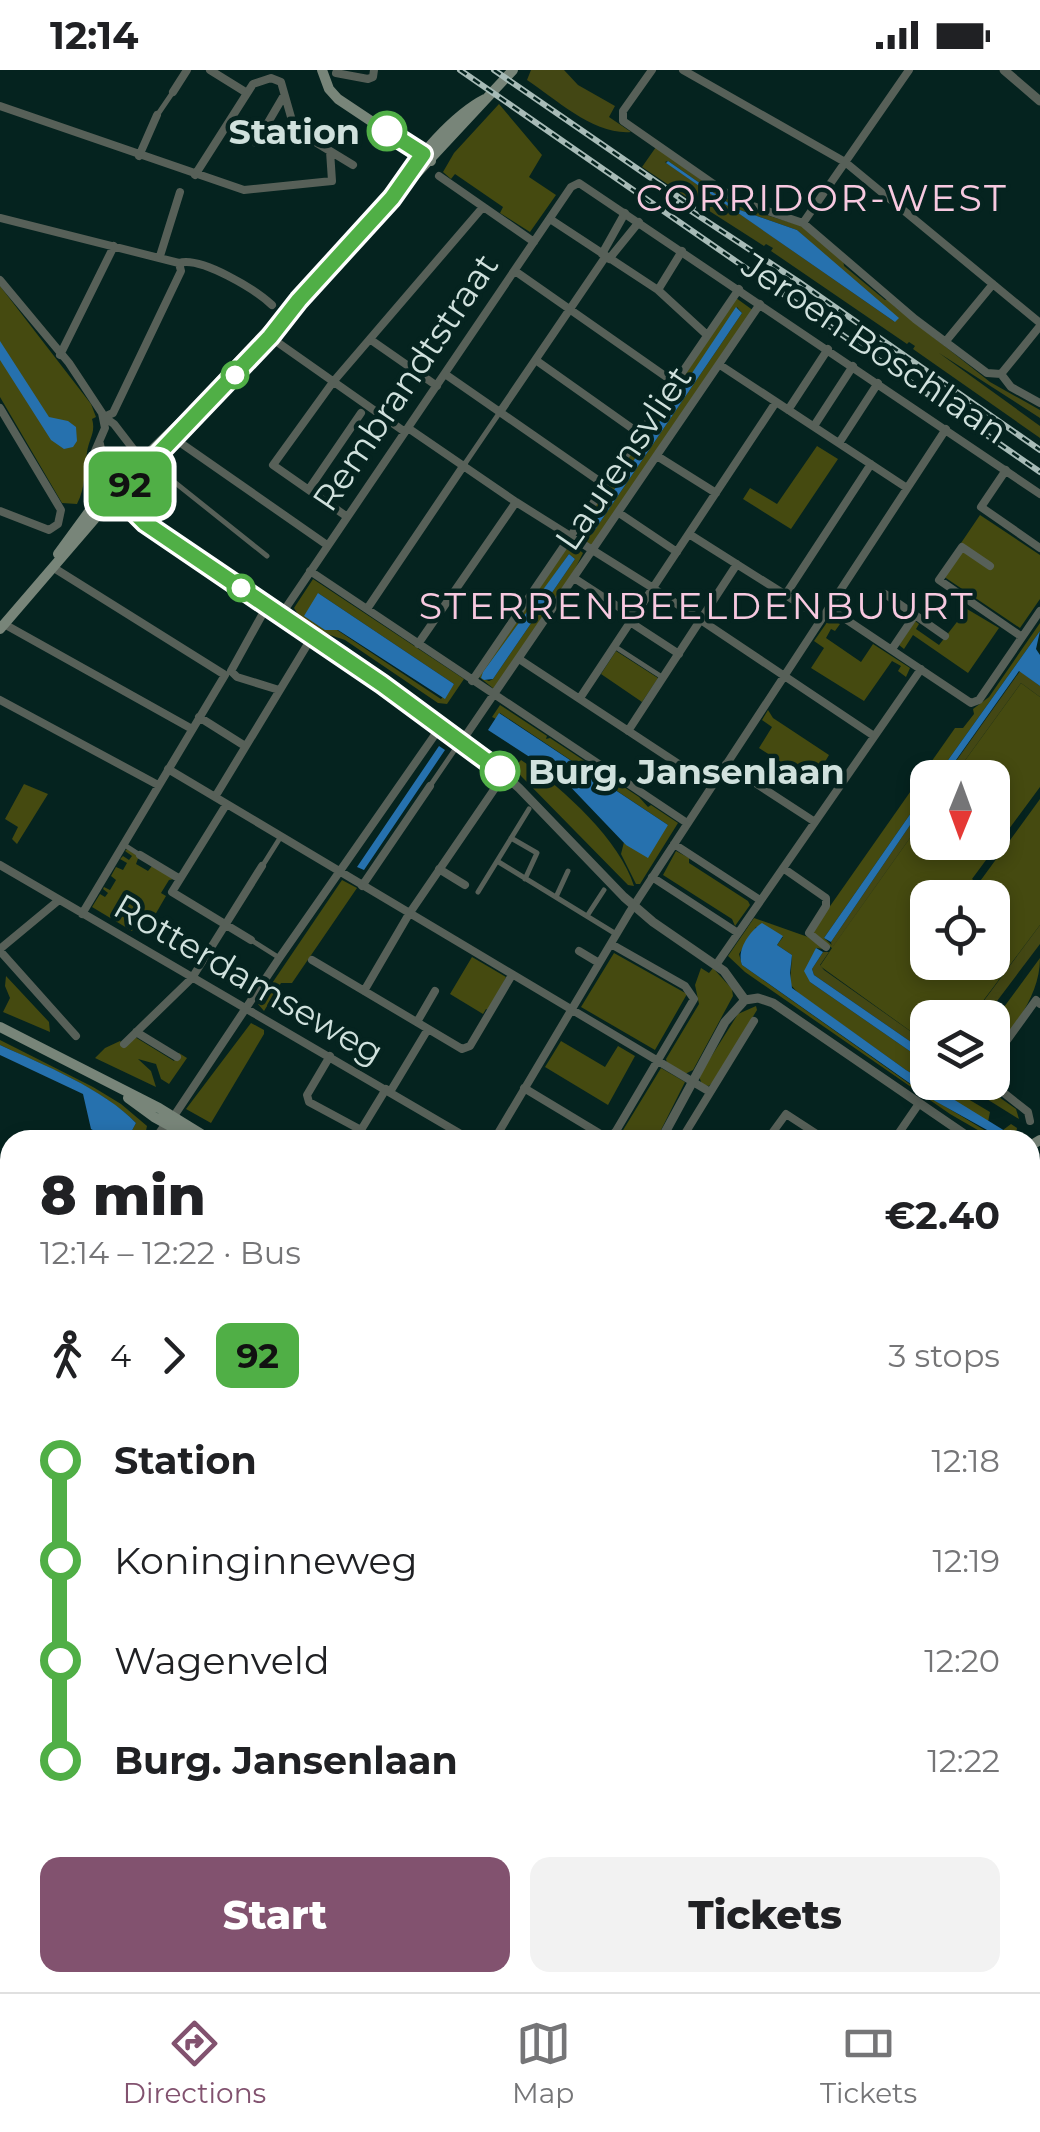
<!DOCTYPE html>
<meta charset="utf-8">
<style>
body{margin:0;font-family:Montserrat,sans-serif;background:#f2f2f2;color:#202124;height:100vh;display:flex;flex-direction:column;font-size:38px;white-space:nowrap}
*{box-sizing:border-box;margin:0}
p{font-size:32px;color:#757577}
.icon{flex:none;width:55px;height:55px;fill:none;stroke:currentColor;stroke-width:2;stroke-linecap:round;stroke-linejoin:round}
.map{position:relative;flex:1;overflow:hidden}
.details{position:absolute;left:0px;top:1060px;width:1040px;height:862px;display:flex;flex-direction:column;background:#fff;border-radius:30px 30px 0 0;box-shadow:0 5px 15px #0003}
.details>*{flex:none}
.badge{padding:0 20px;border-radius:15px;font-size:35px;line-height:65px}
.needle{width:65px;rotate:181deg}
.fabs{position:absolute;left:910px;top:690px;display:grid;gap:20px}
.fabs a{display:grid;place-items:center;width:100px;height:100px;border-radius:20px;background:#fff;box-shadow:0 5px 15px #0003;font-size:50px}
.map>.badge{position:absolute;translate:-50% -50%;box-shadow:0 0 0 5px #fff}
.legs{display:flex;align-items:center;gap:15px;height:110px;padding:0 40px;font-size:32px}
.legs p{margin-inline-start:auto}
.overview{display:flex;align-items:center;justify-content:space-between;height:170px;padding:0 40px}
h1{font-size:55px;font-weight:800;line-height:75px}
.button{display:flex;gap:20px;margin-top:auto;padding:20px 40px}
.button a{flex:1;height:115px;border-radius:20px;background:#82526f;color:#fff;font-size:40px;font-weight:800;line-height:115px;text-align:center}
.button a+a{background:#f2f2f2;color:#202124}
ul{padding:0 40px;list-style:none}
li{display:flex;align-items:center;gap:35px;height:100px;font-size:38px}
li i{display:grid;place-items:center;width:15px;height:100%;margin:0 12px;background:currentColor}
li i::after{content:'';width:25px;height:25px;margin:-12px;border:8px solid;border-radius:50%;background:#fff}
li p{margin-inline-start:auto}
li:first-child i{background:linear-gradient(#0000 50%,currentColor 0)}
li:last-child i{background:linear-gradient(currentColor 50%,#0000 0)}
.status{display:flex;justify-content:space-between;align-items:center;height:70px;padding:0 50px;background:#fff;direction:ltr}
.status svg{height:28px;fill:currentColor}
.tabs{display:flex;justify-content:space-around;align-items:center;height:140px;border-top:2px solid #e0e0e0;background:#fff;font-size:28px;color:#757577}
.tabs a{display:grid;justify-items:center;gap:5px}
.tabs .on{color:#82526f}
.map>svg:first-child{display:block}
</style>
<div class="status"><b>12:14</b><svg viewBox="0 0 49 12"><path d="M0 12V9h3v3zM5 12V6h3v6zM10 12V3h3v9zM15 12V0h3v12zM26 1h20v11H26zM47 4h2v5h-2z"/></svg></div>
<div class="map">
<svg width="1040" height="1922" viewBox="0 0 1040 1922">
<rect width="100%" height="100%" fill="#05231f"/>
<path fill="#454a10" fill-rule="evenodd" d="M499,34l43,51 -13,22 27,18 -26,37 -30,-19 3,-6 -48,-33 -4,5 -8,-7 11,-19z
M0,216l91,118 5,13 -4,2c4,13 -3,20 -5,33 -3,19 -1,34 -10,52l-15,-1 -62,-106z
M736,228l18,13 -161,235 -9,-6 -6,-10zM737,237l5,6 -150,221 -6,-2z
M817,376l21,13 -47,70 -48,-30 7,-11 27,16z
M980,445l60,40v44l-20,29 -80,-54z
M573,475l10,8 -9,18 -80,118 -16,-13 87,-126zM569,484l6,5 -82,120 -4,2 -8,-3z
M313,509l151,100 -17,25 -9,-1 -93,-63c-23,-8 -40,-12 -51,-32zM318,523l136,91 -13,15 -104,-69z
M967,539l32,19 -31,45 -55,-38 -9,14 -5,-4 16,-24 4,3 -3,5 23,16z
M830,548l10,6 -5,7 -4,-2 -5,9 35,24 12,-18 37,24 -4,9 -8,-6 3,-5 -9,-5 -28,40 -53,-33 13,-20 -10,-7z
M1040,553v8l-104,146 -8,1 -1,12 -103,148 9,8 94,-132 1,28h64v-64l-39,-1 68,-94 19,14v90l-68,92 6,5 62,-85v126l-69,92 -43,1 -1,25 -107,-77 12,-18 -18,-13v-6l141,-201h8l11,-14 -1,-5 16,-12zM928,828h64v64h-64z
M616,581l42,27 -16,24 -41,-28z
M500,635l47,31 -1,3 4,-1 89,59 9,10 3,-2 27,18 -38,61h-4l-15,-30 3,-12 2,3 42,-20 -168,-112 -4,6 -4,-2z
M768,640l5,8 56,37 -16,27 -54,-34 13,-21 -10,-7z
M521,690c40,26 99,80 113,126l-6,-1 -107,-109 -6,-9z
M24,714l24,10 -31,50 -5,-5 6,-12 -13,-8z
M127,779l12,7 -3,8 12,7 4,-5 22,13 -5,1 -8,13 5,3 -11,19h-13l-10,16 -40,-24 8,-13 5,3 3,-4 -5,-4 1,-2 6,3 6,-10 -5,-4 5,-9 7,3 4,-7 -7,-4 3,-3 6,4 3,-4 -7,-5z
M676,781l13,7v5l59,38 2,4 -15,21 -3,-7 -69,-44z
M342,810l15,8 -65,95h-11l-17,28 -6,-7z
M754,848l54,19 16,12 -8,-1 -6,34 117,81 1,19 51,1 37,26 3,10 -45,-28 -4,7 -24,-12 44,26 -2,10 -82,-52 -108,-77 -8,-9 2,-29 -15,-10 6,-8 -27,-10 -17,27 3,11 179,127 80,48 4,-9 -2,-1 8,-6 6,4 -2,12h-20l-45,-26 -205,-142 -17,-16z
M614,883l73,41 -32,56 -74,-43z
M472,887l34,20 -16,34 -4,-2 -3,5 -33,-20z
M1040,888c0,38 -26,67 -47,98v-34z
M701,898l8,5 4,-5 19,21 1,7 -40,74 -8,4 -18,-11 -1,-4 33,-55 -4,-19z
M6,906l43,46 1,10 -47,-20 7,-14 -5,-12z
M756,936l1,4 -44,72 -4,4 -7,-1 -3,-9 39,-62z
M251,953l13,7v4l-53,89 -25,-14z
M135,967l39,24 5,-8 8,5 -18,26 -8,-5 -5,-15 -18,-5 13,12 5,16 -61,-29 10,-10 15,-7 6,5z
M0,970l93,47 28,17 26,22 -3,14h-17l9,-17c-33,-34 -93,-58 -136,-78z
M561,971l44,26 13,-21 17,10 -27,49 -63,-38z
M661,998l24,14 -29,58h-39z
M279,1913h163l-7,9h-171z"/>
<path fill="#434714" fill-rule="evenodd" d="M531,0h33l14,15 37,21 -6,11 22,15c-37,3 -74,-32 -104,-52z
M656,77l81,59 65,20 41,33 1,7 41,34 5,-1 4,7 96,76 50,28v8l-101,-65 101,73v12l-127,-89 2,-3 -6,-4 -2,2 -136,-93 2,-3 -7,-4 -2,2 -64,-41 2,-3 -5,-3 -3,3 -52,-35zM668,91l69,48 60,21 98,92 -230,-160z
M1020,601l20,15v11l-19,-14 -68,94 -9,1z
M927,730v14l-95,134 -1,-6z
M1040,855v19l-55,73 -14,1z
M823,882h6l-9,13 4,5 103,73v10l-113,-78 -2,-6z"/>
<path fill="#2671ae" d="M668,91l69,48 60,21 102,88 -4,4 -229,-159z
M736,237l6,6 -150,221 -6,-2z
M0,271l49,76 19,4 8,6 1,14 -4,6 -9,2 -13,-9 -51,-80z
M569,484l6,5 -82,120 -9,1 -3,-2 2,-6z
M318,523l136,91 -9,15 -107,-69h-13l-21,-14z
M1040,561l-4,18 4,6v31l-21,-15 -75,106h-8z
M499,643l169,112 -20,33 -22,-13 -64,-67 -74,-48z
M439,676l6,4 -81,120 -7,-3z
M927,720v10l-96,142 -7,-4z
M762,853l21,13 -6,9 15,10 -2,18 2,15 114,82 99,61 3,4 -3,5 -70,-39 -193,-136c-6,-15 8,-34 20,-42z
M816,878l7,4 -11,17 2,6 113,78v10l-117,-81 -6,-11z
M0,975c42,19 104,44 136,78l-9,17h-16l-20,-11 -8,-35 -83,-39z"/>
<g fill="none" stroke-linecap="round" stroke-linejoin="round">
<path stroke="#576058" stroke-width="5" d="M158,44l15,-22
M464,395l36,-53
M158,399l109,87
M614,576l48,31
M430,716l26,-38
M511,768l26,15 -12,26
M123,774l17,11
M497,791l119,73
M263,795l17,-27
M478,822l51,-83
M556,827l12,-26
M587,846l17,-26
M251,870l27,17"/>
<path stroke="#576058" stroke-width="8" d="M210,0l37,23
M652,0l-29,41v10l115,80 65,22 112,96 72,54 14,1 10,13 29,16
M683,0l162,92 195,161
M336,3l32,6 5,-2 1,-7
M173,22l14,-22
M283,27l-27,46 41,-5
M0,36l244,84 88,-9 -2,-30 -18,-11 -15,-2 -16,-56 -10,-4 -18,6 -58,91
M330,81l23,14
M139,86l18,-41
M439,106l95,66
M0,148l179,45c22,-7 77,27 93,42
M550,149l108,71 49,45
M803,153l106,-153
M602,184l23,-41
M160,186l20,-64
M609,189l30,-37
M515,201l160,112
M0,210l69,83 33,50 3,15 -10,23 6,31
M658,220l24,-39
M270,267l135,95
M371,270l66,46
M946,271l47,-57
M60,285l54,-109
M537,291l103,73
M720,295l187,123
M445,304l160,111
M1001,304l39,-48
M0,338l61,102 -3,14 -9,6 -49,-19
M788,340l40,-61
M500,342l106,-156
M104,347l9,-4 68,-142 -2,-8
M104,347l10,7 20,26
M814,356l39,-60
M408,358l108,74 137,86 221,148
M175,369l152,106
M839,373l39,-60
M100,374l7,36
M657,386l59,37
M1006,400l-25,37 59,41
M309,419l52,-76
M619,443l58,39
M346,446l-73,-51 60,-83 150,-175
M689,464l133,84
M990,496l-28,-19 -23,33 83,57
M54,498l171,107 -143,239
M310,501l377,252
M574,508l60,39
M786,524l85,-130
M885,524l30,21
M267,536l-36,65 6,6 42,13
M829,538l142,95 8,-3 61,-89
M367,539l97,-144
M281,545l290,-428 8,-4 461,311
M630,552l49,32
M4,554l188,105
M418,574l98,-142
M892,579l23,-34 30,21
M519,589l193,127
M472,611l267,-392
M580,628l196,-296
M0,630l158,85
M199,647l46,29
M628,661l109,-167
M462,671l298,-437
M726,694l89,58
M168,699l542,323
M215,727l97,-160
M226,735l-54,87 79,48
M674,774l86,56
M140,785l40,24
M0,795l471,275
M783,798l43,30v8l-17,27 17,14
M439,799l26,16
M652,807l86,56
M362,816l68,-100
M0,879l59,-49
M0,881l76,85
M579,881l20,12
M312,890l150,89 8,-3 42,-71
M716,895l205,-296
M364,921l45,-77 95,-139
M417,952l18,-31
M136,962l41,25
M124,974l68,-66 70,-112
M330,986l-23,39 2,7 52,28 25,-41
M992,991l44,-61 4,4
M990,1012l38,30 2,9
M524,1018l83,50
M390,1022l38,-63
M174,1046l106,-159 161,-231
M494,1070l135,-227 317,-484
M607,1070l9,-9 78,-132 -9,-13 -74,-42
M681,1070l73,-119
M767,1070l19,-26 40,26
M894,1070l24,-35
M0,1115l9,-18
M1030,1176l10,-14
M0,1184l10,5
M0,1237l10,5
M0,1277l10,-19
M0,1299l10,5
M1030,1312l10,-14
M0,1381l10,6
M0,1465l10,5
M0,1558l10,6
M0,1643l10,-4
M0,1692l10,-4
M0,1782l10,-7
M502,1912l2,10
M0,1917l10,-5
M182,1922l16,-10"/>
<path stroke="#576058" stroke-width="9" d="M1004,0l36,31
M122,430l21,21
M116,437l125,81 241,167 37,33 105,109 29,25 71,49 21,29
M745,930l13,-2 15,5 200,137
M155,1070l13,-19
M164,1070l9,-20
M661,1070l64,-118 20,-22
M0,1341l10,-17
M0,1630l10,-5
M838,1912l9,10
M851,1912l8,10
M255,1922l15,-10
M717,1922l5,-10"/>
<path stroke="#788579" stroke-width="10" d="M322,0l7,19 9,10 93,62
M397,120c17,-30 58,-76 88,-91
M219,312l64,-68
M95 424a14 14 0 1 1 28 0a14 14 0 1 1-28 0Z
M118,413l69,-67
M123,421l147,-154 29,-37 214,-230
M58,484l38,-52
M0,559l104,-121
M0,957l159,81 52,32
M128,1028l26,19 42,23
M1030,1076l10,-6
M1030,1093l10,6
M1030,1336l10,-15
M1030,1351l10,-15
M1030,1404l10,6"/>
<g stroke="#a7bbb7" stroke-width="6">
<path id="rail" d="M460,0l580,402
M494,0l199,137
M679,133l120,79 241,168"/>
</g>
<use href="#rail" stroke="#05231f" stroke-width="2.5" stroke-dasharray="8" stroke-linecap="butt"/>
</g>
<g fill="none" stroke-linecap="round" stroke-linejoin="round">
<g stroke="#fff" stroke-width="22">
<path id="line-1" d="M387,61l36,23 -31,44 -93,102 -29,37 -147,154 -1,9 23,23 237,161 118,87"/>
</g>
<use href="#line-1" stroke="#50af46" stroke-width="15"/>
</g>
<g fill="#fff" stroke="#50af46" stroke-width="5">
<circle cx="387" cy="61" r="18"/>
<circle cx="235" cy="305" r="12"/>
<circle cx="241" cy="518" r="12"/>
<circle cx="500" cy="701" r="18"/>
</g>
<g text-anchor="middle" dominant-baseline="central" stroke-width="9" stroke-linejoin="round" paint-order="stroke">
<g font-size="35" font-weight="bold" fill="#d0e1dd" stroke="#05231f" text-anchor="end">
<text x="360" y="61">Station</text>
<text x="528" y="701" text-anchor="start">Burg. Jansenlaan</text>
</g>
<g font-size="35" fill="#d0e1dd" stroke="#05231f">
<text transform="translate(875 278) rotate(34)">Jeroen Boschlaan</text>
<text transform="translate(405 312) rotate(-56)">Rembrandtstraat</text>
<text transform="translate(623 388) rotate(-56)">Laurensvliet</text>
<text transform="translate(249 909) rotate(30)">Rotterdamseweg</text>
</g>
<g font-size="38" letter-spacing="2.5" fill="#f7c9e0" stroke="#05231f">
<text x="822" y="127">CORRIDOR-WEST</text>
<text x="697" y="535">STERRENBEELDENBUURT</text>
</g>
</g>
</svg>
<div class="fabs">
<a><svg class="needle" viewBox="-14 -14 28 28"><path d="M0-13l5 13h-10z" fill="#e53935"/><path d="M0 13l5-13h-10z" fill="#757577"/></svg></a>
<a><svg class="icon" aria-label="locate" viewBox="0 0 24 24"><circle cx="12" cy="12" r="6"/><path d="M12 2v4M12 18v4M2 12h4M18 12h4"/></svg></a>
<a><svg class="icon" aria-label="layers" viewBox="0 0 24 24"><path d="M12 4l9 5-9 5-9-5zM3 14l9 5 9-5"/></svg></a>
</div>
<b class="badge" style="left:130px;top:414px;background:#50af46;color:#111">92</b>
<section class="details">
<div class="overview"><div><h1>8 min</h1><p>12:14 – 12:22 · Bus</p></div><b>€2.40</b></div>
<div class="legs"><svg class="icon" aria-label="walk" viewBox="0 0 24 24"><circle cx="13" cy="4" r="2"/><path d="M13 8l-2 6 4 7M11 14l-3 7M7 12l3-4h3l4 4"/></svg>4<svg class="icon" aria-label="forward" viewBox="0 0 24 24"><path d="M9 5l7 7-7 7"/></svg><b class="badge" style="background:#50af46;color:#111">92</b><p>3 stops</p></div>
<ul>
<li><i style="color:#50af46"></i><b>Station</b><p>12:18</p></li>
<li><i style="color:#50af46"></i><span>Koninginneweg</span><p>12:19</p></li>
<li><i style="color:#50af46"></i><span>Wagenveld</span><p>12:20</p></li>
<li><i style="color:#50af46"></i><b>Burg. Jansenlaan</b><p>12:22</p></li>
</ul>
<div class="button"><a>Start</a><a>Tickets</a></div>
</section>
</div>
<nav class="tabs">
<a class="on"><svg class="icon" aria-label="directions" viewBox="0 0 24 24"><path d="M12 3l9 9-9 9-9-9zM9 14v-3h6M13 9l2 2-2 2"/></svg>Directions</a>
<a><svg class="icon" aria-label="map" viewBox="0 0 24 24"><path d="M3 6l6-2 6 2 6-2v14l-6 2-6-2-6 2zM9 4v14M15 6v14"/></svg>Map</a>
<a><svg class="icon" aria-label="tickets" viewBox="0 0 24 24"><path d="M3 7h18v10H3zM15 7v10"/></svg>Tickets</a>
</nav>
